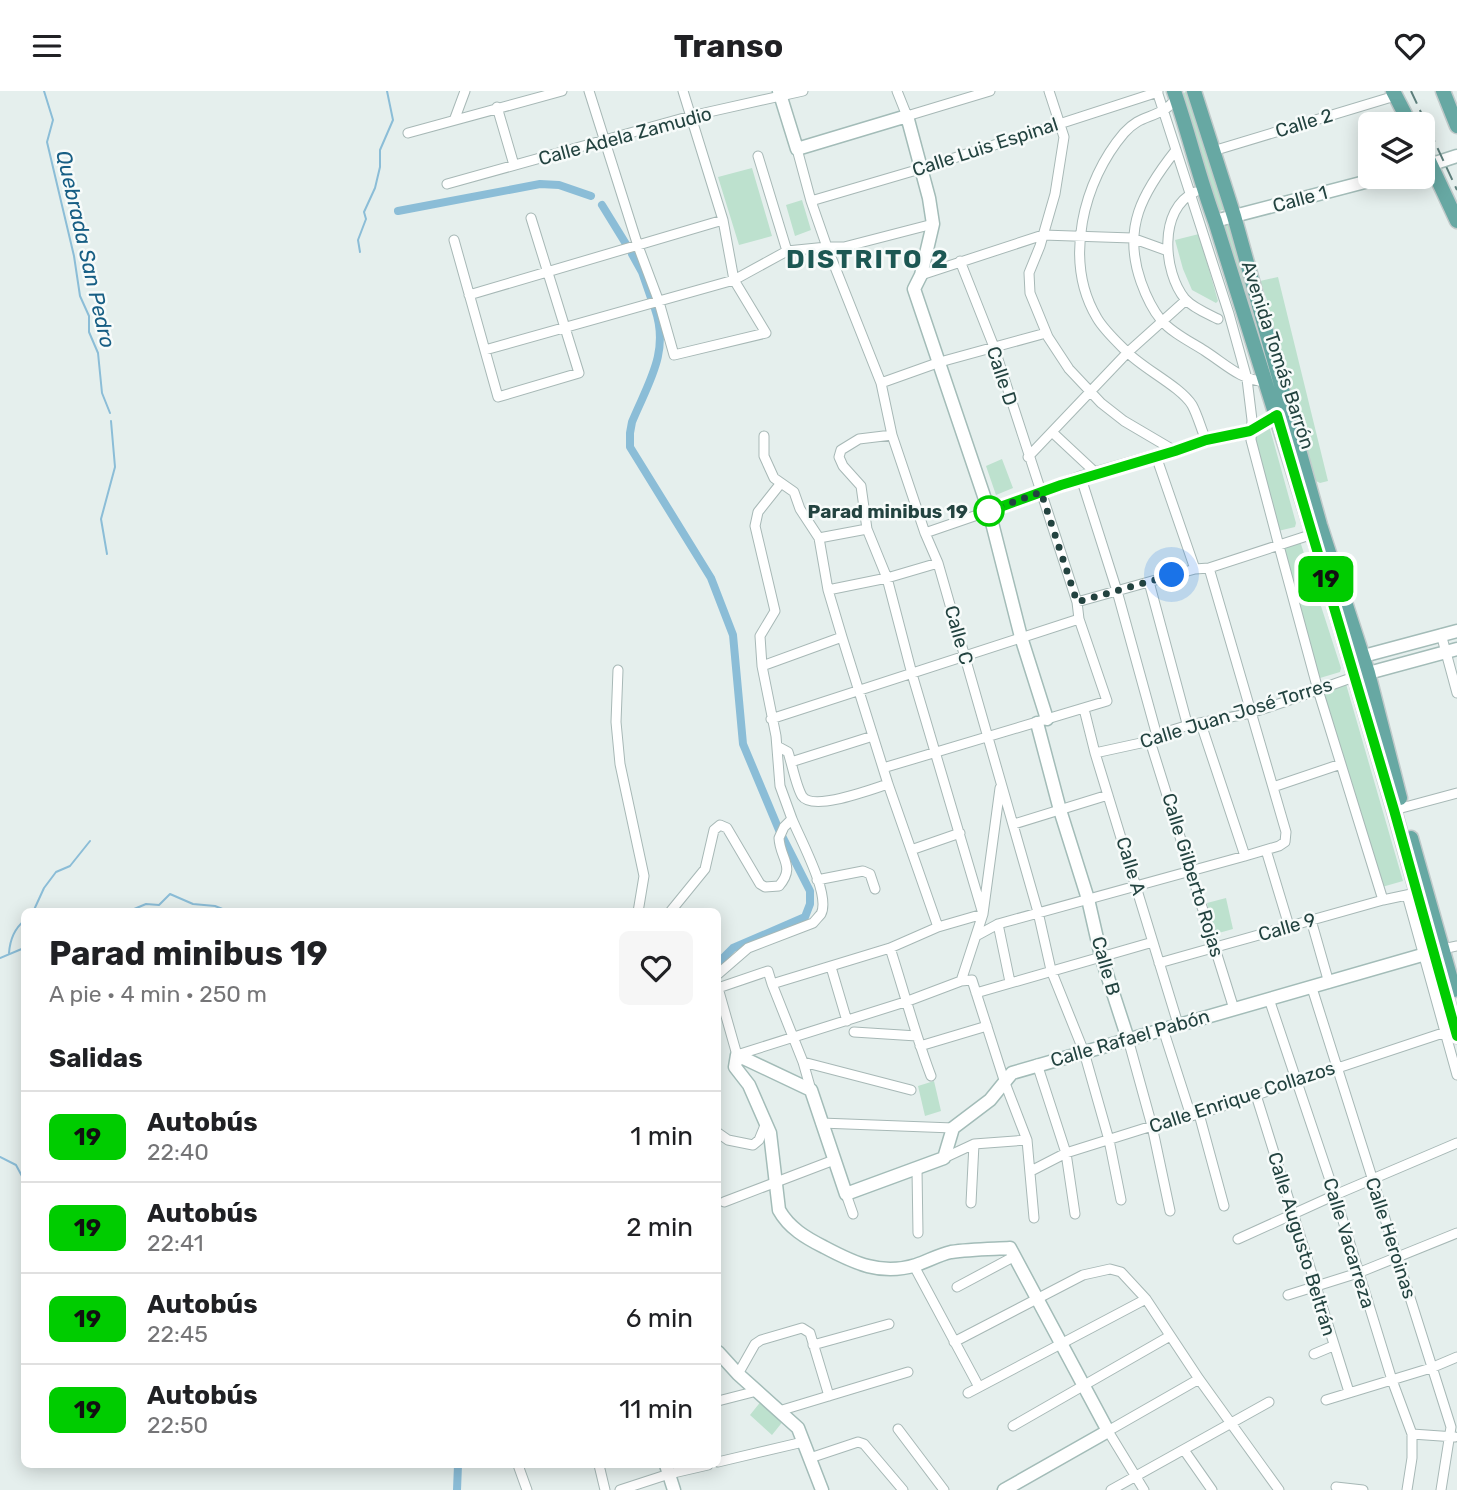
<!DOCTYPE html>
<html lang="es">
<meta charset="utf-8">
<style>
body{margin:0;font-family:Rubik,sans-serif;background:#f6f6f6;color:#202124;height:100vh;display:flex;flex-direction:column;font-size:26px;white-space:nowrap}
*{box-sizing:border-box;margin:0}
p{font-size:23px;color:#757577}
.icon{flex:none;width:38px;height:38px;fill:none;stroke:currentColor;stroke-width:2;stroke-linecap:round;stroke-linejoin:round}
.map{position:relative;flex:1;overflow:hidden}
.panel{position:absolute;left:21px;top:817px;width:700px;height:560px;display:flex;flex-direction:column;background:#fff;border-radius:10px;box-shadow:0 4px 18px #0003}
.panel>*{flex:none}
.badge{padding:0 14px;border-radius:10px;font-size:24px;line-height:46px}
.buttons{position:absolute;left:1358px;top:21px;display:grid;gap:14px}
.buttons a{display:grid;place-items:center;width:77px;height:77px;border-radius:10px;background:#fff;box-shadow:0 4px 18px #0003;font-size:35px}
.you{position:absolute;width:35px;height:35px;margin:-18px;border:5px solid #fff;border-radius:50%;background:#1a73e8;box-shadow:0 0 0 10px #1a73e833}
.map>.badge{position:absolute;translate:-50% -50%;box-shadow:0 0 0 4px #fff}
h2{padding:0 28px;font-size:26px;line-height:63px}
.round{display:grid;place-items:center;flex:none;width:74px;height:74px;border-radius:10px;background:#f6f6f6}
.head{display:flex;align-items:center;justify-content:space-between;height:119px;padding:0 28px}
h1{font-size:33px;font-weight:700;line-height:52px}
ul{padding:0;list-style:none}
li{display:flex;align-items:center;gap:21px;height:91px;padding:0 28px;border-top:2px solid #e0e0e0}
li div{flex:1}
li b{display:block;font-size:26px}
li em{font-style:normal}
li .badge{min-width:77px;font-weight:700;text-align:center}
header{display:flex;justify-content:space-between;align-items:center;height:91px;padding:0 28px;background:#fff;font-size:32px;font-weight:700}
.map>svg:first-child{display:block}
</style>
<header><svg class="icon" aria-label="menu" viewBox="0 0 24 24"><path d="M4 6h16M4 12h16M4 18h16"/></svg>Transo<svg class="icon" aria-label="heart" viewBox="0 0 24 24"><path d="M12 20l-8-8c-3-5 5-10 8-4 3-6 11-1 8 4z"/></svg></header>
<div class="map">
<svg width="1457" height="1399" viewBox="0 0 1457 1399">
<rect width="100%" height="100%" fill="#e5efed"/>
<path fill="#bde1ce" d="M1185,1h4l38,117 -9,2 -37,-114z
M752,77l20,68 -33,9 -21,-68z
M802,109l9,30 -16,6 -9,-31z
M1231,134l51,174 -4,5 -54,-173 1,-5z
M1199,143l19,67 -2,2 -24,-13 -9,-21 -8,-29z
M1278,186l50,204 -8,2 -8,-4 -45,-166v-13l-7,-19z
M1269,334l27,98 -1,4 -17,4 -29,-101z
M1002,368l11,29 -17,7 -10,-29z
M1296,444l3,3 42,130 -1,4 -20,6 -3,-2 -37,-136z
M1346,593l57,197 -21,6 -61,-199z
M1226,807l7,31 -18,5 -8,-31z
M934,990l7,30 -16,5 -7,-30z
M762,1309l22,20 -12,15 -22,-20z"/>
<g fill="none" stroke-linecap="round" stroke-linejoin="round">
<path stroke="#8bbdd7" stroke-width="2" d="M44,0l9,29 -6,22 27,114 6,40 9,20v16l9,21 4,40 8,20
M360,161l-2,-12 8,-21 -2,-7 11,-24 5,-21v-17l13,-30 -6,-29
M107,463l-6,-35 14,-52 -4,-46
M33,821l11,-24 12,-16 14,-6 20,-25
M127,821l19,-8 13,1 11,-11 23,10 22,2 15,6
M9,862c1,-13 5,-24 15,-32
M0,867l24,-10
M0,1066l16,8 8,15"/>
<path stroke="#8bbdd7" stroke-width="8" d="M602,114l24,39
M398,120l142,-27 19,1 32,11
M632,163l10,18 9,26
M655,218c15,43 -7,74 -23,113l-2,11v14l81,131 22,57 10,109 36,86 31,61v13l-5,13 -72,31 -15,15
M457,1399l1,-25"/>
<g stroke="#a7b8b6" stroke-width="11">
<path id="street" d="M589,0l49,155 21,56 15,53 92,-22 -32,-53 -11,-60 -40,-129
M897,0l10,25 83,-25
M1049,0l15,46 -9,57 -15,52 -11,27 1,20 18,44 21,32 32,34 23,18 51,30
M1157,0l72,223 18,65 5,41 -1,20 28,106 39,144 65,210
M1177,7c-4,4 -8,9 -12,11 -15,10 -26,7 -41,24 -41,48 -61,128 -27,185 7,12 19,23 29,33 17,18 54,35 66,54 6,11 9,24 14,35
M497,16l17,58
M455,27l10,-27
M408,42l154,-42
M797,58l14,52 16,46h17l89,-23
M1176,59c-34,43 -54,78 -35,132 5,14 11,27 20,38 11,13 30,22 44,31 23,15 34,28 61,31
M1213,60l182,-55
M758,65l29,95
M447,93l244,-68 112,-25
M1195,101c-37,17 -32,80 -10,107 8,9 23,15 33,20
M811,110l109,-32 238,-77
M454,149l44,157 81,-24 -48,-155
M921,184l122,-40 89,3 36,13
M469,204l254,-75
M485,259l249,-70 53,-29 40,-4 54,136 11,52 33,98 13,30 100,349 13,58 33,82 25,88 12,60
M881,292l59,-21 106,-29
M1052,341l45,42
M892,344l-33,4 -18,11 -2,7 4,9 18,20 6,43 20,49 25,96 71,240 -45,13
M764,345v20l10,22 20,14 6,17 19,29 9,52 14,47 46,147 50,143 -48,21 -118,36 -4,-13 -50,17 19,67 171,-54 53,-20 22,-67 17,-126
M1156,365l39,113
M1028,366l99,-104 59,-53
M1081,387l36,113 40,145
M925,442l64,-22
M819,447l48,-9
M1149,491l39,145
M828,499l59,-12 51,-15
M1077,511l118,-33 14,-1 104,-34
M1441,543l16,59
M762,575l80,-29
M618,579l-2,52 4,42 24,112 -6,36
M1084,618l11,44 83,271
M771,628l308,-100
M1201,633l44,132
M1150,650l84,268
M777,655l11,6c4,12 8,34 14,44 11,16 70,-7 86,-12
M1095,662l55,-12c22,-17 73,-21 100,-28 35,-10 69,-24 104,-36
M791,671l82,-26
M883,677l224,-67 -28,-82 -2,-17 -83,-255 -34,-86
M1273,696l68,-23
M1394,719l63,-17
M1014,733l94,-29
M911,759l49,-17
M1266,759l23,76
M817,789l46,-9 7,3 5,15
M1407,804l50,180
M670,821l35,-43 9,-39 6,-5 7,3 33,56 5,3 14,-1c17,-20 1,-27 0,-48l5,-11 8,-8 -12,-33 -4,-50 -14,-70 -2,-30 15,-25 -20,-85 3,-14 23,-29
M1311,829l18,63
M998,833l12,58
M976,845l22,-12 247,-68 34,-10 6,-4 1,-10 -77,-264
M890,857c14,43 25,86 41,128
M1443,858l14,-3
M1159,872l224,-63 33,-7
M831,876l16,54
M718,883l30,-26 65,-25c2,-2 6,-7 8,-9 10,-19 -21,-75 -29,-95
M961,890l11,-1 33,103 22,57
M772,893l31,78 8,28
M1312,897l139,439 -10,63
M976,902l177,-51
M1269,908l66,196 57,185 20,54v24l-5,32
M1163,938l28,87
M854,941l63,4
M1128,948l24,87 18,85
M920,955l67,-20
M803,971l108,28
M1037,973l29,89 9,61
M1256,1004l93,297
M1199,1023l25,92
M821,1032l132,5
M718,1042l10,7 25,5 6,-5 7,-17
M944,1067l30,-14 53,-4 7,78
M917,1079l1,63
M1031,1080l35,-18 86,-27 47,-12 256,-85
M846,1103l7,20
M724,1111l110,-42
M971,1112l3,-59
M1238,1148l97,-44 122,-52
M914,1175l65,121
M957,1196l58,-31
M1288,1204l70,-22 99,-40
M954,1251l129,-67 27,-6 11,3 25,27 53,80 80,111
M813,1254l76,-21
M1314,1263l19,-8
M738,1283l17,-30 6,-4 41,-12 8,5 19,63
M968,1302l178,-94
M1326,1309l105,-32 26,-11
M718,1310l39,-10
M779,1320l129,-39
M1013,1335l157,-90
M898,1338l46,61
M1412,1343l43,3
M1184,1359l28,40
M810,1367l48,-16 6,2 39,46
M718,1371l85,-20
M518,1374l9,25
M599,1374l6,25
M1336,1396l27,3
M620,1399l49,-16 39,-9
M1111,1399l158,-88
M1144,1399l-36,-59 91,-52"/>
</g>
<g stroke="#a3bcb8" stroke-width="15">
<path id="secondary" d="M779,0l18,58 110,-33 22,82 4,26 -12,51 -7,14 75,222 32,126 26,82
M1423,76l34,-11
M1215,130l169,-44
M989,420l92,-33 94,-27 31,-11 44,-9 27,-16
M1356,567l101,-27
M1361,584l96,-26
M1037,632l23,87 28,89 13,57 27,83
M718,1261l20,22 60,54 24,62
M666,1374l8,25
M1004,1399l104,-59 -98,-183c-19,1 -40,1 -59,4 -13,3 -23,9 -35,13 -35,11 -62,-2 -92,-18 -18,-9 -35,-19 -45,-37l-9,-77 -21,-48 -14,-18 2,-12 74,35 35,104 98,-36 9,-30 37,-28 22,-27 431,-124"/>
</g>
<g stroke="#c1caca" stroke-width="17">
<path id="primary" d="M1174,0c15,43 25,87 41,130l98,313 81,276 63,226
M1194,0l40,125 86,309 48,148 32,125
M1393,0l17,33
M1443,0l14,35
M1423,57l34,73
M1411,747l43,152"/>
</g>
<use href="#street" stroke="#fff" stroke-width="9"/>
<use href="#secondary" stroke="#fff" stroke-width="12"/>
<use href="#primary" stroke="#67a8a3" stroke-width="14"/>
<path stroke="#5d7e7b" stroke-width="2" stroke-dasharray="14 7" stroke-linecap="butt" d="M1411,0l46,99"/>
</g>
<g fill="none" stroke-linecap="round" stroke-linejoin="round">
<g stroke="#fff" stroke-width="16">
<path id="line" d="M989,420l72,-26 114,-34 31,-11 44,-9 27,-16 117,395 63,226"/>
</g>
<use href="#line" stroke="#0c0" stroke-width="10"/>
<path stroke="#234340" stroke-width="7" stroke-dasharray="0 12.6" d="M989,420l52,-19 36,110 95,-27"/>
</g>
<circle fill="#fff" stroke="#0c0" stroke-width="3.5" cx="989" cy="420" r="14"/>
<g text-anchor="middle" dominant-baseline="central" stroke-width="5" stroke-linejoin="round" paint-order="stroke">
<g font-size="19" fill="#234340" stroke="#f7fbfa">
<text transform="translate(1304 32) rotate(-17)">Calle 2</text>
<text transform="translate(625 45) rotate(-15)">Calle Adela Zamudio</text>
<text transform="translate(985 56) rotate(-18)">Calle Luis Espinal</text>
<text transform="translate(1300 108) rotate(-15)">Calle 1</text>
<text transform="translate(1278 264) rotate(72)">Avenida Tomás Barrón</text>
<text transform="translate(1002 285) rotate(72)">Calle D</text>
<text transform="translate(959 544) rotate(74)">Calle C</text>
<text transform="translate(1236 622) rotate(-17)">Calle Juan José Torres</text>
<text transform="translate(1131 775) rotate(73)">Calle A</text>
<text transform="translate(1193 784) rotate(73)">Calle Gilberto Rojas</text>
<text transform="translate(1287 836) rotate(-16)">Calle 9</text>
<text transform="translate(1106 875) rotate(74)">Calle B</text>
<text transform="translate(1130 947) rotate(-16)">Calle Rafael Pabón</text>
<text transform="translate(1242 1006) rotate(-18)">Calle Enrique Collazos</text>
<text transform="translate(1391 1147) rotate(72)">Calle Heroinas</text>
<text transform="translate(1349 1152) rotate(73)">Calle Vacarreza</text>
<text transform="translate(1302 1153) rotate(73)">Calle Augusto Beltrán</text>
</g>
<g font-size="19" font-weight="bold" fill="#234340" stroke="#f7fbfa" text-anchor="end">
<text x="968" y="420">Parad minibus 19</text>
</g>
<g font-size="21" font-style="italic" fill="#175e84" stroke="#f7fbfa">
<text transform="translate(86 158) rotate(77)">Quebrada San Pedro</text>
</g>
<g font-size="26" font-weight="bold" letter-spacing="2" fill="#1c5753" stroke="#f7fbfa">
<text x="868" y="168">DISTRITO 2</text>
</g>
</g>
</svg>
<div class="buttons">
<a><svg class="icon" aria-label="layers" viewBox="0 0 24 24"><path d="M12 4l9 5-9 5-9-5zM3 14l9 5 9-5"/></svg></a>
</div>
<div class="you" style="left:1172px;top:484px"></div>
<b class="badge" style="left:1326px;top:488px;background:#0c0;color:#111">19</b>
<section class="panel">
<div class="head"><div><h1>Parad minibus 19</h1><p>A pie · 4 min · 250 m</p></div><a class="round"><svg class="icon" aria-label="heart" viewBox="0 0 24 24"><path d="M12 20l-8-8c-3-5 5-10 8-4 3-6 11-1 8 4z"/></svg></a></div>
<h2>Salidas</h2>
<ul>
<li><span class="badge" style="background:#0c0;color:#111">19</span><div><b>Autobús</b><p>22:40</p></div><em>1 min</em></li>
<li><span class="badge" style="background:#0c0;color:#111">19</span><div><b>Autobús</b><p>22:41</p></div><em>2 min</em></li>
<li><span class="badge" style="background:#0c0;color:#111">19</span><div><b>Autobús</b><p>22:45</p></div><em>6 min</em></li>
<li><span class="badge" style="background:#0c0;color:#111">19</span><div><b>Autobús</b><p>22:50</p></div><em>11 min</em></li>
</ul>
</section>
</div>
